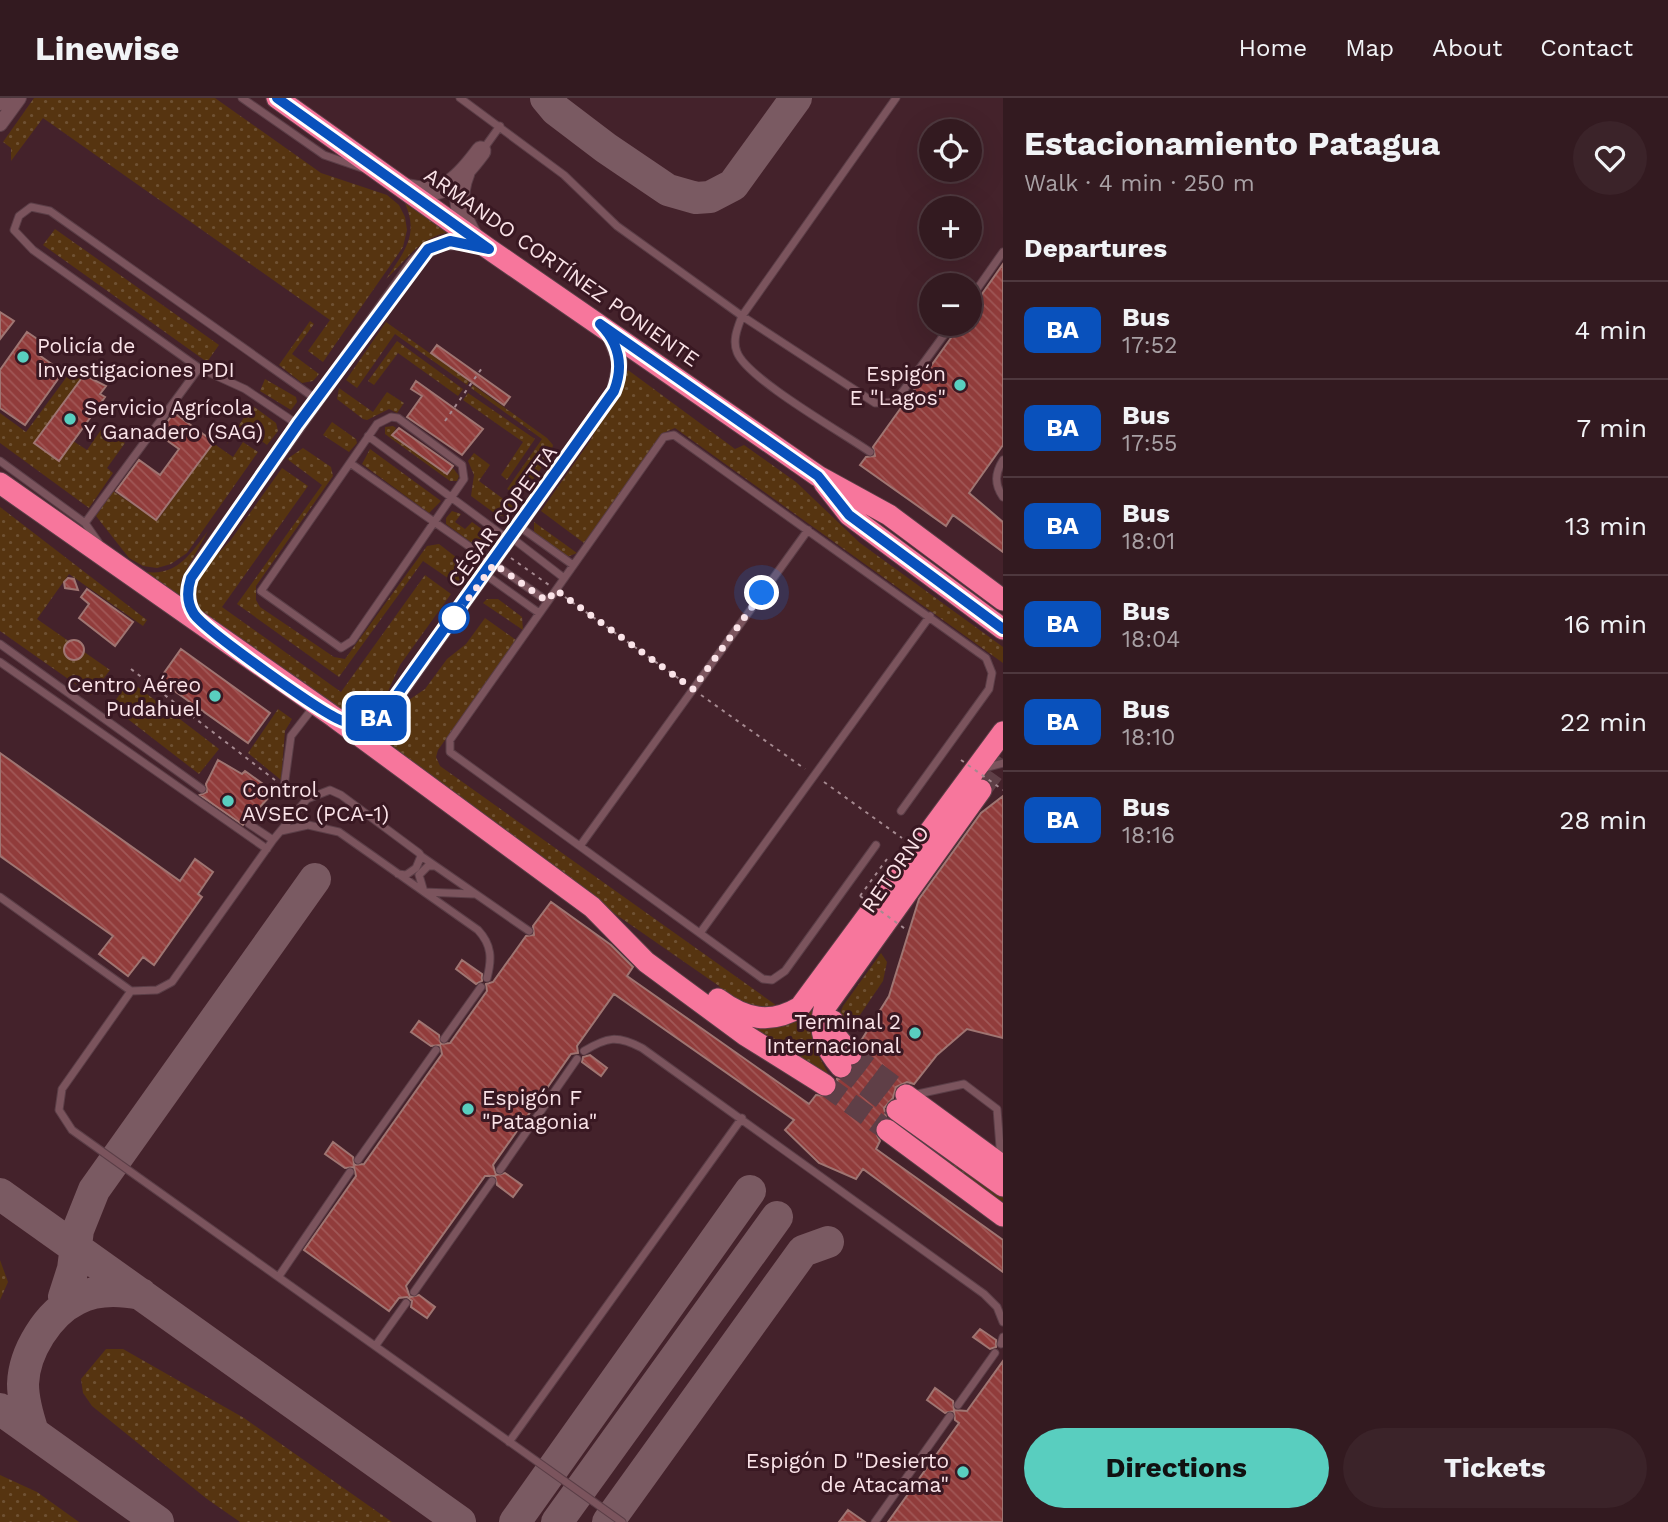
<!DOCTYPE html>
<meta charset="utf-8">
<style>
body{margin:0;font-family:"Work Sans",sans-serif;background:#3b2329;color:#f1f3f6;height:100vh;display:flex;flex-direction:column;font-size:26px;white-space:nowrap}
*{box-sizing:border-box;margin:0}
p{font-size:23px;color:#a9a1a5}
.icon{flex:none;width:38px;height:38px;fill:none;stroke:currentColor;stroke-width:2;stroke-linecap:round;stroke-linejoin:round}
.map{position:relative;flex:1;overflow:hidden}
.details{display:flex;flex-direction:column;background:#331a20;width:665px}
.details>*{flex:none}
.badge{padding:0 14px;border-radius:10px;font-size:24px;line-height:46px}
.fabs{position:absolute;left:919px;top:21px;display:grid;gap:14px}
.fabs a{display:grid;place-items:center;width:63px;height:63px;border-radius:50%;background:#331a20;box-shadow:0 7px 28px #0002,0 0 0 2px #4e383e;font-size:35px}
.you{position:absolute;width:35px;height:35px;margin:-18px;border:5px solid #fff;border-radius:50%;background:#1a73e8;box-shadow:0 0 0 10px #1a73e833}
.map>.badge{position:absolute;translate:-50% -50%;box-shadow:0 0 0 4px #fff}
h2{padding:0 21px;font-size:26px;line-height:63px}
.round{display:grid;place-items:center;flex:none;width:74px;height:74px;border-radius:37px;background:#3b2329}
.summary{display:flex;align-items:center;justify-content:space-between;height:119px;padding:0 21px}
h1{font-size:33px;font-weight:700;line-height:52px}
.action{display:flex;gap:14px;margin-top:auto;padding:14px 21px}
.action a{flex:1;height:80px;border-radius:42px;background:#59cebf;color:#111;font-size:28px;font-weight:700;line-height:80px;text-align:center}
.action a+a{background:#3b2329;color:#f1f3f6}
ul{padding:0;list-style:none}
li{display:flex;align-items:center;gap:21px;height:98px;padding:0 21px;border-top:2px solid #4e383e}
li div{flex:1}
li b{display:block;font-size:26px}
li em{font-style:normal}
li .badge{min-width:77px;font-weight:700;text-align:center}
header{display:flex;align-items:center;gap:42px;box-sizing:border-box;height:98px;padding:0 35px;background:#331a20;border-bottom:2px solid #4e383e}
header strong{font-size:33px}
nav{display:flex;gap:38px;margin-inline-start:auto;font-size:24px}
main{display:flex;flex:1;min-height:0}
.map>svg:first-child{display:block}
</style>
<header>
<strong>Linewise</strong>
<nav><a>Home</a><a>Map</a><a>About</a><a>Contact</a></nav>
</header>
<main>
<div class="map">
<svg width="1003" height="1424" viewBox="0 0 1003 1424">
<defs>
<pattern id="grass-dots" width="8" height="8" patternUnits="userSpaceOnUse" patternTransform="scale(1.75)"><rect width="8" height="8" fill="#563410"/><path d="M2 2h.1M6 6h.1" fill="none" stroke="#6f5133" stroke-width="1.8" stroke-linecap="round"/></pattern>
<pattern id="building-back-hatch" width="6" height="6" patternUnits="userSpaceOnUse" patternTransform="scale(1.75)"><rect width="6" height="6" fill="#913c3b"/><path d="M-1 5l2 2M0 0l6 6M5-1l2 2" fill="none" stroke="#a15857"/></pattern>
</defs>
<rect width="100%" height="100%" fill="#44222b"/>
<path fill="url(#grass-dots)" d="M34,0h181l106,75 66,22 12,10 6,12 2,13 -4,17 -80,115 -15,-11 22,-31 -287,-202 -32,43v-13l-8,-6z
M401,97l51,37c-31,3 -45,28 -66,47 21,-31 35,-47 15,-84z
M55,131l164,116 -12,17 -164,-117z
M310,223l4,3 -22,30 27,20 -6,7 -11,2 -23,-18z
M386,224l83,59 -2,4 -72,-51 -38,54 -11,-8z
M397,243l66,48 -5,7 -60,-43 -24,32 -6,-4z
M74,269l10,8 -50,68 25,18 14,-20 14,9 16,-23 22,16 -18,25 6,5 -24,35 -89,-65v-30l26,19z
M628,272l107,79 9,-4 52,37 64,61 143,104v16l-328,-235 -12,5 -79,110 -43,-32 49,-70z
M265,281l31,18 1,5 -6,8 -31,-19z
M473,287l74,53 6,7 -2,9 -31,44 -13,-9 35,-50 -71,-51z
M339,290l34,24 14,-20 17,11 -7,10 -8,-4 -22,11 -4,-1 -26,-20z
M468,295l67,46 -28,41 -6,-5 22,-33 -60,-42z
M249,305l27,20 2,8 -11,14 -26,-19 -15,19 19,-29 -3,-3z
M332,324l24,17 1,4 -8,9 -26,-17z
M393,328l3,2 -4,7 56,40 5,-7 6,8 -2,5h-7l-65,-47v-7z
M243,344l15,10 -71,101 -16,11 -14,4 -14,-2 -14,-8 -33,-42 17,-25 44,30 56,-78 20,14z
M303,350l28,19 2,9 -77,110v14l4,7 74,50 11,2 82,-113 12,-2 27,21 -8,20 -35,-24 -84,116 -102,-73 85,-119 -35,-26z
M370,351l71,52 -12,12 -67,-49z
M474,355l16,12 -11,16 35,26 -10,9 -7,-1 -26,-19 3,-21 -6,-14z
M282,370l26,18 -86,121 119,85 84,-117 26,19 -51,71 -16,35 -21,17 -13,1 -151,-104 -6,-18 6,-23 31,-32z
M0,409l147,113 -4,6 -74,-52 -32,45 73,51 -19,25 -91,-64z
M452,413l9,3 -6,8 10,7 7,-7 18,13 -5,12 -6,1 -33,-24v-6z
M534,424l43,31 -10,4 -33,-23z
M208,433l-26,47 -2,21 -48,-30c41,12 54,-9 76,-38z
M487,501h11l24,18 1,13 -40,-27z
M485,520l31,22 -78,110 -2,7 4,9 340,242 -15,7 -39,-20 -7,-9 -160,-111 -179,-134 1,-15 22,-22 22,-15 22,-30 19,-15z
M130,583l89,68 -20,25 -88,-68z
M278,611l14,10 -7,12 -4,49 -33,-27z
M881,855l6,9 -4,19 -38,56 -6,-21 4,-10z
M815,906l-3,39 18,34 -86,-52z
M906,1026l97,71v11l-101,-76z
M0,1162l8,22 -8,18z
M106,1251h17l121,69 148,104h-152l-33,-23 -115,-93 -9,-13 -2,-14z
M0,1377l37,17 42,30h-79z"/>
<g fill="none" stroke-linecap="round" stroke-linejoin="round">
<path stroke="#7a5a62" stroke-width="32" d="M546,0l10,12 50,38 62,42 28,8 14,-1 23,-12 63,-87
M0,1096l460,328
M64,1199l9,-28 5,-39 16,-40 221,-311
M0,1311l158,113
M33,1334c-5,-15 -10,-32 -10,-48 1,-32 25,-71 54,-85 19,-10 44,-9 64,-5
M515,1424l235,-331
M557,1424l220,-305
M608,1424l195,-271 25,-9"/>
</g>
<path fill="url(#building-back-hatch)" stroke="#9f7572" stroke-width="2" d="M1003,166v181l-34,48 34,29v30l-50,-37 -7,11 -86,-61 6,-8 9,-1 -2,-9 88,-123h9v-13z
M0,214l14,9 -14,18z
M27,234l19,13 -7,10 24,17 -38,53 -25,-17v-38z
M437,247l73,52 -6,8 -73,-52z
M84,277l22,11 -6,8 5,3 -46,64 -25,-18z
M416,283l67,48 -21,26 -55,-38 15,-21 -11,-7z
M174,315l40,29 -58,78 -40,-29 23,-31 21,15 19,-26 -21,-15z
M399,330l54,38 -6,8 -55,-39z
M68,480l6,1 4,11 -13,-2 -1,-6z
M87,491l46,33 -18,24 -36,-28 10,-14 -8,-7z
M64 552a10 10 0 1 1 20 0a10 10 0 1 1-20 0Z
M181,551l89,64 -22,30 -89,-63z
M0,655l180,128 15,-22 18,13 -15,22 4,3 -48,68 -11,-8 -15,19 -29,-22 14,-18 -113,-80z
M218,662l24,14 3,-3 29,21 -31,33 -43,-30 7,-3 -1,-8z
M1003,698v242l-36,-9 -30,26 -23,29 -7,-2 -11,5 -3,11 -9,10 2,9 -9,5 -3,7 6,12 -4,8 127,91v32l-140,-103 -7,10 -37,-16 -34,-33 9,-10 -180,-126 -37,52 1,7 -7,1 -78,111 3,10 9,-2 17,12 -9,12 -16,-12 -2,-9h-10l-79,110 4,11 9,-2 16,12 -8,11 -16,-11 1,-6 -5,-4 -8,1 -10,13 -85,-61 52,-74 -2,-9 -9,1 -20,-14 8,-12 20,15 1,8 10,-1 78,-110 -2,-9 -9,1 -20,-14 8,-11 20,14 2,9 9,-1 37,-52 -1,-7 7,-2 33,-46 8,-1 -1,-9 18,-24 60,43 22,22 -6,9 182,128 7,-9 16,1 6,-10 -1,-7 12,-1 5,-11 9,-8 1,-8 -5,-7 30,-48 30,-97 62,-86z
M462,862l20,14v7l-6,3 -20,-15z
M590,957l17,13 -6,8 -19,-14 1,-5z
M980,1231l16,11v7l-6,2 -17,-12z
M1003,1263v161h-115l71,-99 -4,-3 -1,-9 -9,2 -18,-13 8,-12 18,13 1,9 13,1z
M848,1412l17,12h-26z"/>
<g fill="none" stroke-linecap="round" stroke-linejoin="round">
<path stroke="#5f3f47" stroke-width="21" stroke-dasharray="21 10" stroke-linecap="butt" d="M981,692l22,-31
M851,956l55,41
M841,969l56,43
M825,987l62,45"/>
<g stroke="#5b3e47" stroke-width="9">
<path id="lane" d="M242,0l82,57 38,13
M460,0l104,77 53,51 125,90 133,87 20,-1 57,-78
M482,53l18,-25
M970,201l33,-47
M391,319l7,1 64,47 2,14 -112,162 -11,7 -80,-57 116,-167z
M297,326l-52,-35 -46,-21 -166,-118 -19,-20 5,-14 12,-9 19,4 266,188
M368,338l141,104
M870,354c-27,-19 -124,-74 -133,-100 -5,-12 1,-25 5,-36l154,-218
M1003,362c-8,13 -9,24 0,37
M0,363l85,62 14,20
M350,365l197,138
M85,425l114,-155
M520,429l53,38
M512,440l52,40
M486,477l53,38
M0,546l202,145
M0,564l267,187
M985,670l18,-5
M284,689l7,-51 24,-31
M249,726l24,16
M281,733l27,-6 31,7 139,98c14,15 14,29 9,48
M876,747l-91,126 -13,9 -9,-1 -313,-227v-12l214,-303 10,-2 312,223 6,15 -3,16 -88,122
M580,748l228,-316
M421,758l108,75
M434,768h-6l-9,9 5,17 49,2
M0,799l131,94 26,-1 15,-8 101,-142 34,-41 23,-9 11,5 78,58 2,3 -5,12 -10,7 -8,-1
M700,835l230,-317
M131,893l-69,98 -3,21 13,20 550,392
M444,941l37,-52
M584,953c23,-14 33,-16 58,-3l342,246 13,13 6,15
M913,997l51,-11 33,25 4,51
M358,1062l78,-110
M500,1072l77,-111
M279,1178l71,-104
M414,1194l78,-111
M1001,1246l2,-7
M376,1247l30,-42
M958,1307l37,-52
M509,1344l233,-324
M875,1424l75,-106"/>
</g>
<g stroke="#5b3e47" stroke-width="16">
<path id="street" d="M0,5l3,-5
M0,26l19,-26
M197,520c-12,-16 -11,-32 -1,-49l217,-304c20,-24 35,-26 65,-19
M341,622l25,2 23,-14 225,-317 6,-28 -11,-29"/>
</g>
<g stroke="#5b3e47" stroke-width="21">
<path id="secondary" d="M465,75c-10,24 -5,44 9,65
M409,91c35,9 52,-11 72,-38"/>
</g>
<g stroke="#5b3e47" stroke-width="23">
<path id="highway" d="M277,0l212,151 329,227 71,39 114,85
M0,385l334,234 258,190 54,55 99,73 80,50
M824,385l25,32 154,114
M718,901c27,20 52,26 82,8l203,-275
M833,923l2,14 16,19
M841,969c-16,-19 -23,-34 -17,-58l157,-219
M906,997l97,71
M897,1012l106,76
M887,1032l116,86"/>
</g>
<path stroke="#a58990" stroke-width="2" stroke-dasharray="3.5 5" stroke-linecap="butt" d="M445,323l37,-53
M511,460l38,27
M565,499l120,86
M131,571l144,111
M701,597l104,74
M824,684l78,56
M860,798l27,-37"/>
<use href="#lane" stroke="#7b545d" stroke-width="7"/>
<use href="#street" stroke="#7b545d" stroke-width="14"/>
<use href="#secondary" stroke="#7b545d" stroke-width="19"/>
<use href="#highway" stroke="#f7769c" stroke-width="21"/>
<path stroke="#a58990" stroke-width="2" stroke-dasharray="3.5 5" stroke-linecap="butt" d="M961,662l42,30
M860,798l48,35"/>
</g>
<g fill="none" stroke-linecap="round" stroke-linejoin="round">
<g stroke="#fff" stroke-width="16">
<path id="line" d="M277,0l212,151 -39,-8 -22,8 -130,175 -107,154c-4,12 -5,24 3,36 11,16 130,101 149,107 15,4 29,1 41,-8l230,-322c10,-25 5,-48 -14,-67l218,152 31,39 154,114"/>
</g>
<use href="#line" stroke="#0951bc" stroke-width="10"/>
<path stroke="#fae3e8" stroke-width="7" stroke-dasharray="0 12.6" d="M454,520l40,-54 53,37 9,-11 137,99 69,-96"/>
</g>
<g fill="#59cebf" stroke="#391822" stroke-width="2.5">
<circle cx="23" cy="259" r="7"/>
<circle cx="960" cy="287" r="7"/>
<circle cx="70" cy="321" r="7"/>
<circle cx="215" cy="598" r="7"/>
<circle cx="228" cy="703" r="7"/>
<circle cx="915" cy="935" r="7"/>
<circle cx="468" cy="1011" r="7"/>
<circle cx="963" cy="1374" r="7"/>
</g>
<circle fill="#fff" stroke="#0951bc" stroke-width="3.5" cx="454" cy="520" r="14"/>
<g text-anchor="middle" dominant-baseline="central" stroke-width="6" stroke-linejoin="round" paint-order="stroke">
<g font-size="21" fill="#fae3e8" stroke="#391822">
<text transform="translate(562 169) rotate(35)">ARMANDO CORTÍNEZ PONIENTE</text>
<text transform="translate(502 418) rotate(-54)">CÉSAR COPETTA</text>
<text transform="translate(895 771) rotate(-55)">RETORNO</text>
</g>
<g font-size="21" fill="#fae3e8" stroke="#391822" text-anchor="start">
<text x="37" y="247">Policía de<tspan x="37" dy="24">Investigaciones PDI</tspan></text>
<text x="946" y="275" text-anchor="end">Espigón<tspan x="946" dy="24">E "Lagos"</tspan></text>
<text x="84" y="309">Servicio Agrícola<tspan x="84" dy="24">Y Ganadero (SAG)</tspan></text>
<text x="201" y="586" text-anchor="end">Centro Aéreo<tspan x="201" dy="24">Pudahuel</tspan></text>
<text x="242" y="691">Control<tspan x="242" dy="24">AVSEC (PCA-1)</tspan></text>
<text x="901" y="923" text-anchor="end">Terminal 2<tspan x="901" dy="24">Internacional</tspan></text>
<text x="482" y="999">Espigón F<tspan x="482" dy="24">"Patagonia"</tspan></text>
<text x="949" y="1362" text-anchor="end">Espigón D "Desierto<tspan x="949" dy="24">de Atacama"</tspan></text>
</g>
</g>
</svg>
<div class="fabs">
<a><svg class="icon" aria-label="locate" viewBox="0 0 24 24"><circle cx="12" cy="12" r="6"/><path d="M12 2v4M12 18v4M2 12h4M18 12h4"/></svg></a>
<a>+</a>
<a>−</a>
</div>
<div class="you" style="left:762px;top:495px"></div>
<b class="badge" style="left:376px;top:620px;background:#0951bc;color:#fff">BA</b>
</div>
<section class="details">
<div class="summary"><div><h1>Estacionamiento Patagua</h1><p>Walk · 4 min · 250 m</p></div><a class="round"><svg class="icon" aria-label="heart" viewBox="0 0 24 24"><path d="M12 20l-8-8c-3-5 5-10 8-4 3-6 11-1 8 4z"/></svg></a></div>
<h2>Departures</h2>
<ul>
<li><span class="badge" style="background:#0951bc;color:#fff">BA</span><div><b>Bus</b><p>17:52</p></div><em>4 min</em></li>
<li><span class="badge" style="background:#0951bc;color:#fff">BA</span><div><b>Bus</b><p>17:55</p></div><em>7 min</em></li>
<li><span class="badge" style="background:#0951bc;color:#fff">BA</span><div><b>Bus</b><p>18:01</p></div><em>13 min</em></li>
<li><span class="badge" style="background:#0951bc;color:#fff">BA</span><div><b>Bus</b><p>18:04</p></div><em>16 min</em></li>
<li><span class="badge" style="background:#0951bc;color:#fff">BA</span><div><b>Bus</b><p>18:10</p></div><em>22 min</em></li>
<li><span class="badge" style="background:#0951bc;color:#fff">BA</span><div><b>Bus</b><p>18:16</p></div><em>28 min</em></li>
</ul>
<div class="action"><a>Directions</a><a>Tickets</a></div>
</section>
</main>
